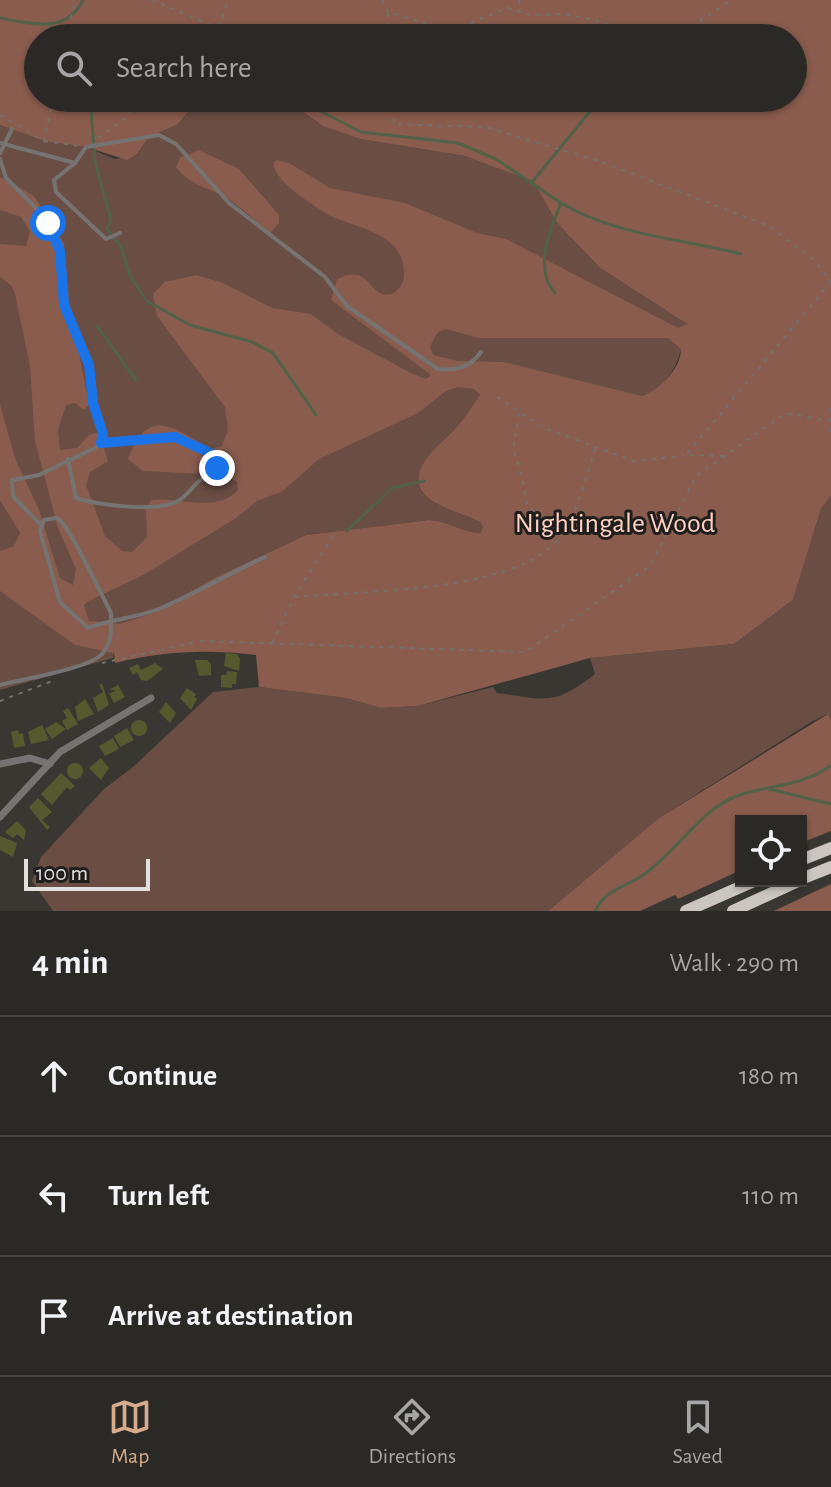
<!DOCTYPE html>
<meta charset="utf-8">
<style>
body{margin:0;font-family:"Alegreya Sans",sans-serif;background:#373532;color:#f1f3f6}
.controls{position:absolute;right:24px;bottom:24px;display:grid;overflow:hidden;border-radius:0px;box-shadow:0 2px 6px #0004}
.controls button{width:72px;height:72px;display:grid;place-items:center;padding:0;border:0;border-bottom:2px solid #474543;background:#2b2926;color:#f1f3f6;font:40px sans-serif}
.scale{position:absolute;left:24px;bottom:20px;width:126px;box-sizing:border-box;padding-left:8px;border:4px solid #e2e0dd;border-top:0;font-size:22px;line-height:28px;white-space:nowrap;color:#e2e0dd;-webkit-text-stroke:6px #1f1e1c;paint-order:stroke}
.stop{position:absolute;width:24px;height:24px;margin:-18px;border:6px solid #1a73e8;border-radius:50%;background:#fff}
.stop.end{background:#1a73e8;border-color:#fff;box-shadow:0 2px 8px #0008}
.list{margin:0;padding:0;list-style:none}
h2{display:flex;justify-content:space-between;align-items:center;height:104px;margin:0;padding:0 32px;font-size:34px}
h2 small{font-size:26px;font-weight:400;color:#a6a6a7}
.list li{display:grid;grid-template-columns:52px 1fr auto;gap:24px;align-items:center;box-sizing:border-box;height:120px;padding:0 32px;border-top:2px solid #474543}
.list b{display:block;font-size:30px;white-space:nowrap}
.list em{font-size:26px;font-style:normal;color:#a6a6a7}
.icon{flex:none;width:44px;height:44px;fill:none;stroke:currentColor;stroke-width:2;stroke-linecap:round;stroke-linejoin:round}
.map{position:relative;flex:none;width:831px;height:911px;overflow:hidden}
.search{position:absolute;background:#2b2926;box-shadow:0 2px 6px #0004;left:24px;right:24px;top:24px;height:88px;display:flex;align-items:center;gap:20px;box-sizing:border-box;padding:0 28px;border-radius:44px;color:#a6a6a7;font-size:30px}
.sheet{height:464px;background:#2b2926}
nav{display:flex;justify-content:space-around;align-items:center;box-sizing:border-box;height:112px;border-top:2px solid #474543;background:#2b2926;font-size:22px;color:#a6a6a7}
nav a{display:grid;justify-items:center;gap:4px}
nav .on{color:#d6ab8b}
.map>svg:first-child{display:block}
</style>
<div class="map">
<svg width="831" height="911" viewBox="0 0 831 911">
<rect width="100%" height="100%" fill="#393732"/>
<g fill="#6a4d43">
<path d="M200,98H283L323,126L360,139L465,156L517,172L533,181L557,223L600,268L687,324C682,353 674,385 642,396L480,395C471,407 463,420 453,431C440,446 400,473 428,498C442,509 464,514 480,522L483,527L480,533C462,532 448,521 429,520L306,535L214,578L153,613L119,624L113,658L0,690V125L44,141L86,147L115,159L136,155L150,136L177,125Z"/>
<path d="M831,496V720L827,714L811,722L659,818L548,911H53L32,881L41,857L104,789L133,767L213,692L259,687L346,698L381,708L418,706L493,687L497,693C546,699 553,707 595,674L590,658L734,644L793,600L821,509Z"/>
</g>
<g fill="#895c4d" fill-rule="evenodd">
<path d="M0,0H831V496L821,509L793,600L734,644L590,658L418,706L381,708L346,698L259,687L256,655C206,649 164,651 115,663L114,653L75,645L0,591V551L14,546L20,533L0,500V404L15,458L39,510L60,578L73,585L76,569L58,528L35,441L30,366L15,294L12,286L0,277V244L26,246L30,231L21,217L0,210V177L34,196L64,243L69,301L89,404L84,410L75,403L66,405L58,430L60,450L77,448L89,435L99,432L108,461L90,472L86,485L105,536L122,551L132,552L147,537L146,510L151,500C179,496 216,514 238,490L237,482L226,475L143,471L128,459C148,404 176,429 210,449L222,446L228,430L225,407L157,316L153,294L165,282L196,275L223,283L272,308L311,314L338,334L411,373L426,379L431,375L331,300L337,279C372,262 367,299 391,294C399,291 404,283 404,275C405,228 348,229 322,211C307,201 278,183 273,165L276,160L289,163L330,188L405,203L477,233L506,239L678,328L687,324L600,268L557,223L533,181L465,156L360,139L323,126L283,98H793V38H38V98H200L177,125L150,136L136,155L127,160L86,147L44,141L0,125ZM446,329L479,338H668L681,349C681,369 659,390 642,396L504,362L458,361L433,355L430,346L438,332ZM458,387L474,389L480,395C471,407 463,420 453,431C440,445 400,473 428,498C442,509 464,514 480,522L483,527L480,533C462,532 448,521 429,520L306,535L214,578L153,613L119,624L89,621L84,605L89,601L145,574L236,518L257,501L283,491L319,459L418,413L446,391Z"/>
<path d="M199,150L239,169L279,215V223L270,233C257,222 244,210 230,200C212,188 189,186 176,167L180,158Z"/>
<path d="M828,714L831,720V831L801,843V821H741V870L678,899L675,895L640,911H548L659,818Z"/>
<path d="M831,884V911H774Z"/>
</g>
<g fill="none" stroke-linecap="round" stroke-linejoin="round">
<g stroke="#516249" stroke-width="3">
<path d="M0,18C31,23 66,35 83,0"/>
<path d="M51,27L77,38"/>
<path d="M654,38L659,30"/>
<path d="M90,98L95,161L111,220L107,229L121,247L130,276L147,301L190,325L252,342L273,353L316,415"/>
<path d="M295,98L361,132L458,143L496,159L561,203"/>
<path d="M533,181L601,98"/>
<path d="M555,293C533,268 550,230 561,203C617,236 679,238 741,254"/>
<path d="M97,326L136,380"/>
<path d="M347,531L392,488L424,481"/>
<path d="M769,789L831,804"/>
<path d="M595,911C606,889 624,888 643,875C676,853 699,810 737,796C767,785 804,786 830,766"/>
</g>
</g>
<g fill="#555a2e">
<path d="M226,653L237,654L240,659L239,671L224,666Z"/>
<path d="M195,660H207L211,664V675L199,676Z"/>
<path d="M155,663L163,669L147,681L141,680L137,672L133,675L129,668L138,664L141,670Z"/>
<path d="M227,671L237,672L236,684H232V688L221,687V675H226Z"/>
<path d="M102,683L109,705L98,712L93,698L103,692L99,685Z"/>
<path d="M118,685L125,697L114,703L109,694L116,690H109Z"/>
<path d="M187,688L196,694L194,697L197,699L191,710L180,698Z"/>
<path d="M85,699L94,714L78,721L75,707Z"/>
<path d="M166,702L176,713L170,723L159,712Z"/>
<path d="M68,708L78,724L67,730L62,721L67,718L63,711Z"/>
<circle cx="139" cy="728" r="8"/>
<path d="M56,722L66,729L52,739L45,729Z"/>
<path d="M42,725L49,740L31,744L28,732Z"/>
<path d="M127,728L134,740L120,747L114,736Z"/>
<path d="M18,730L19,734L23,733L25,746L14,748L11,732Z"/>
<path d="M113,738L119,749L105,756L99,746Z"/>
<path d="M101,758L109,768L101,780L89,768Z"/>
<circle cx="75" cy="771" r="8"/>
<path d="M61,773L75,786L70,790L67,787L52,805L41,794Z"/>
<path d="M38,798L52,812L42,820L50,827L47,830L29,807Z"/>
<path d="M17,821L26,830L24,840L17,834L13,838L5,832Z"/>
<path d="M0,836L17,843L13,857L0,850Z"/>
</g>
<g fill="none" stroke-linecap="round" stroke-linejoin="round">
<g stroke="#73716c" stroke-width="2" stroke-dasharray="4 6" stroke-linecap="butt">
<path d="M152,0L213,26L220,24L228,0"/>
<path d="M382,0L388,12L451,31L508,8L531,15L565,14L595,20L652,38"/>
<path d="M519,0V11"/>
<path d="M388,13L389,38"/>
<path d="M66,38L75,0"/>
<path d="M675,38L731,0"/>
<path d="M392,98L394,124L485,127L602,162L769,226L814,260L831,282"/>
<path d="M0,115L12,122"/>
<path d="M18,125L44,141L53,98"/>
<path d="M98,138L128,116L134,98"/>
<path d="M44,141L79,146"/>
<path d="M497,397L544,428L634,461L684,456"/>
<path d="M831,408V435"/>
<path d="M519,413L513,449L522,476L526,502L559,539"/>
<path d="M724,456L686,455L830,283"/>
<path d="M294,597C359,591 517,593 559,538C578,514 586,475 596,447"/>
<path d="M272,643L294,597L337,530"/>
<path d="M102,663L201,641L525,652L650,566L696,476L786,413L831,421"/>
<path d="M0,701L55,680"/>
</g>
<g stroke="#767472" stroke-width="4">
<path d="M0,143L75,163L86,147L159,135L176,144L229,203L325,277L347,306L438,369C457,371 470,367 481,352"/>
<path d="M0,153L12,129"/>
<path d="M0,159L6,178L38,210L54,233L60,251L64,305L89,365L93,403L103,434L101,443L95,448L39,475L12,480L13,496L40,524"/>
<path d="M75,163L54,180L56,192L106,239L120,233"/>
<path d="M68,459L76,498C98,505 158,513 178,501C193,492 194,479 212,475L219,457L175,437L101,443"/>
<path d="M0,685C22,679 88,669 102,654C113,642 111,628 111,613C102,596 68,522 57,518L44,520L40,531L60,602L88,628C111,619 138,618 161,608C197,593 230,573 265,557"/>
</g>
<g stroke="#767472" stroke-width="7">
<path d="M0,764L30,758L50,764"/>
<path d="M0,817L60,752L151,698"/>
</g>
<g stroke="#ccc6c2" stroke-width="12">
<path d="M801,860L831,848"/>
<path d="M801,879L831,867"/>
<path d="M686,911L754,881"/>
<path d="M733,911L798,881"/>
</g>
</g>
<g fill="none" stroke-linecap="round" stroke-linejoin="round">
<path stroke="#1a73e8" stroke-width="10" d="M48,223L60,251L64,305L89,365L93,403L103,434L101,443L175,437L219,457L217,468"/>
</g>
<g text-anchor="middle" dominant-baseline="central" stroke-width="6" stroke-linejoin="round" paint-order="stroke">
<g font-size="28" fill="#fed0c1" stroke="#1f1e1c">
<text x="615" y="524">Nightingale Wood</text>
</g>
</g>
</svg>
<div class="controls">
<button><svg class="icon" aria-label="locate" viewBox="0 0 24 24"><circle cx="12" cy="12" r="6"/><path d="M12 2v4M12 18v4M2 12h4M18 12h4"/></svg></button>
</div>
<div class="scale">100 m</div>
<div class="stop" style="left:48px;top:223px"></div>
<div class="stop end" style="left:217px;top:468px"></div>
<div class="search"><svg class="icon" aria-label="search" viewBox="0 0 24 24"><circle cx="10" cy="10" r="6"/><path d="M15 15l6 6"/></svg>Search here</div>
</div>
<section class="sheet">
<h2>4 min<small>Walk · 290 m</small></h2>
<ul class="list">
<li><svg class="icon" aria-label="ahead" viewBox="0 0 24 24"><path d="M12 20V5M6 11l6-6 6 6"/></svg><div><b>Continue</b></div><em>180 m</em></li>
<li><svg class="icon" aria-label="left" viewBox="0 0 24 24"><path d="M17 20v-9H6M10 6l-5 5 5 5"/></svg><div><b>Turn left</b></div><em>110 m</em></li>
<li><svg class="icon" aria-label="arrive" viewBox="0 0 24 24"><path d="M6 21V4h12l-3 4 3 4H6"/></svg><div><b>Arrive at destination</b></div></li>
</ul>
</section>
<nav>
<a class="on"><svg class="icon" aria-label="map" viewBox="0 0 24 24"><path d="M3 6l6-2 6 2 6-2v14l-6 2-6-2-6 2zM9 4v14M15 6v14"/></svg>Map</a>
<a><svg class="icon" aria-label="directions" viewBox="0 0 24 24"><path d="M12 3l9 9-9 9-9-9zM9 14v-3h6M13 9l2 2-2 2"/></svg>Directions</a>
<a><svg class="icon" aria-label="saved" viewBox="0 0 24 24"><path d="M7 4h10v16l-5-4-5 4z"/></svg>Saved</a>
</nav>
